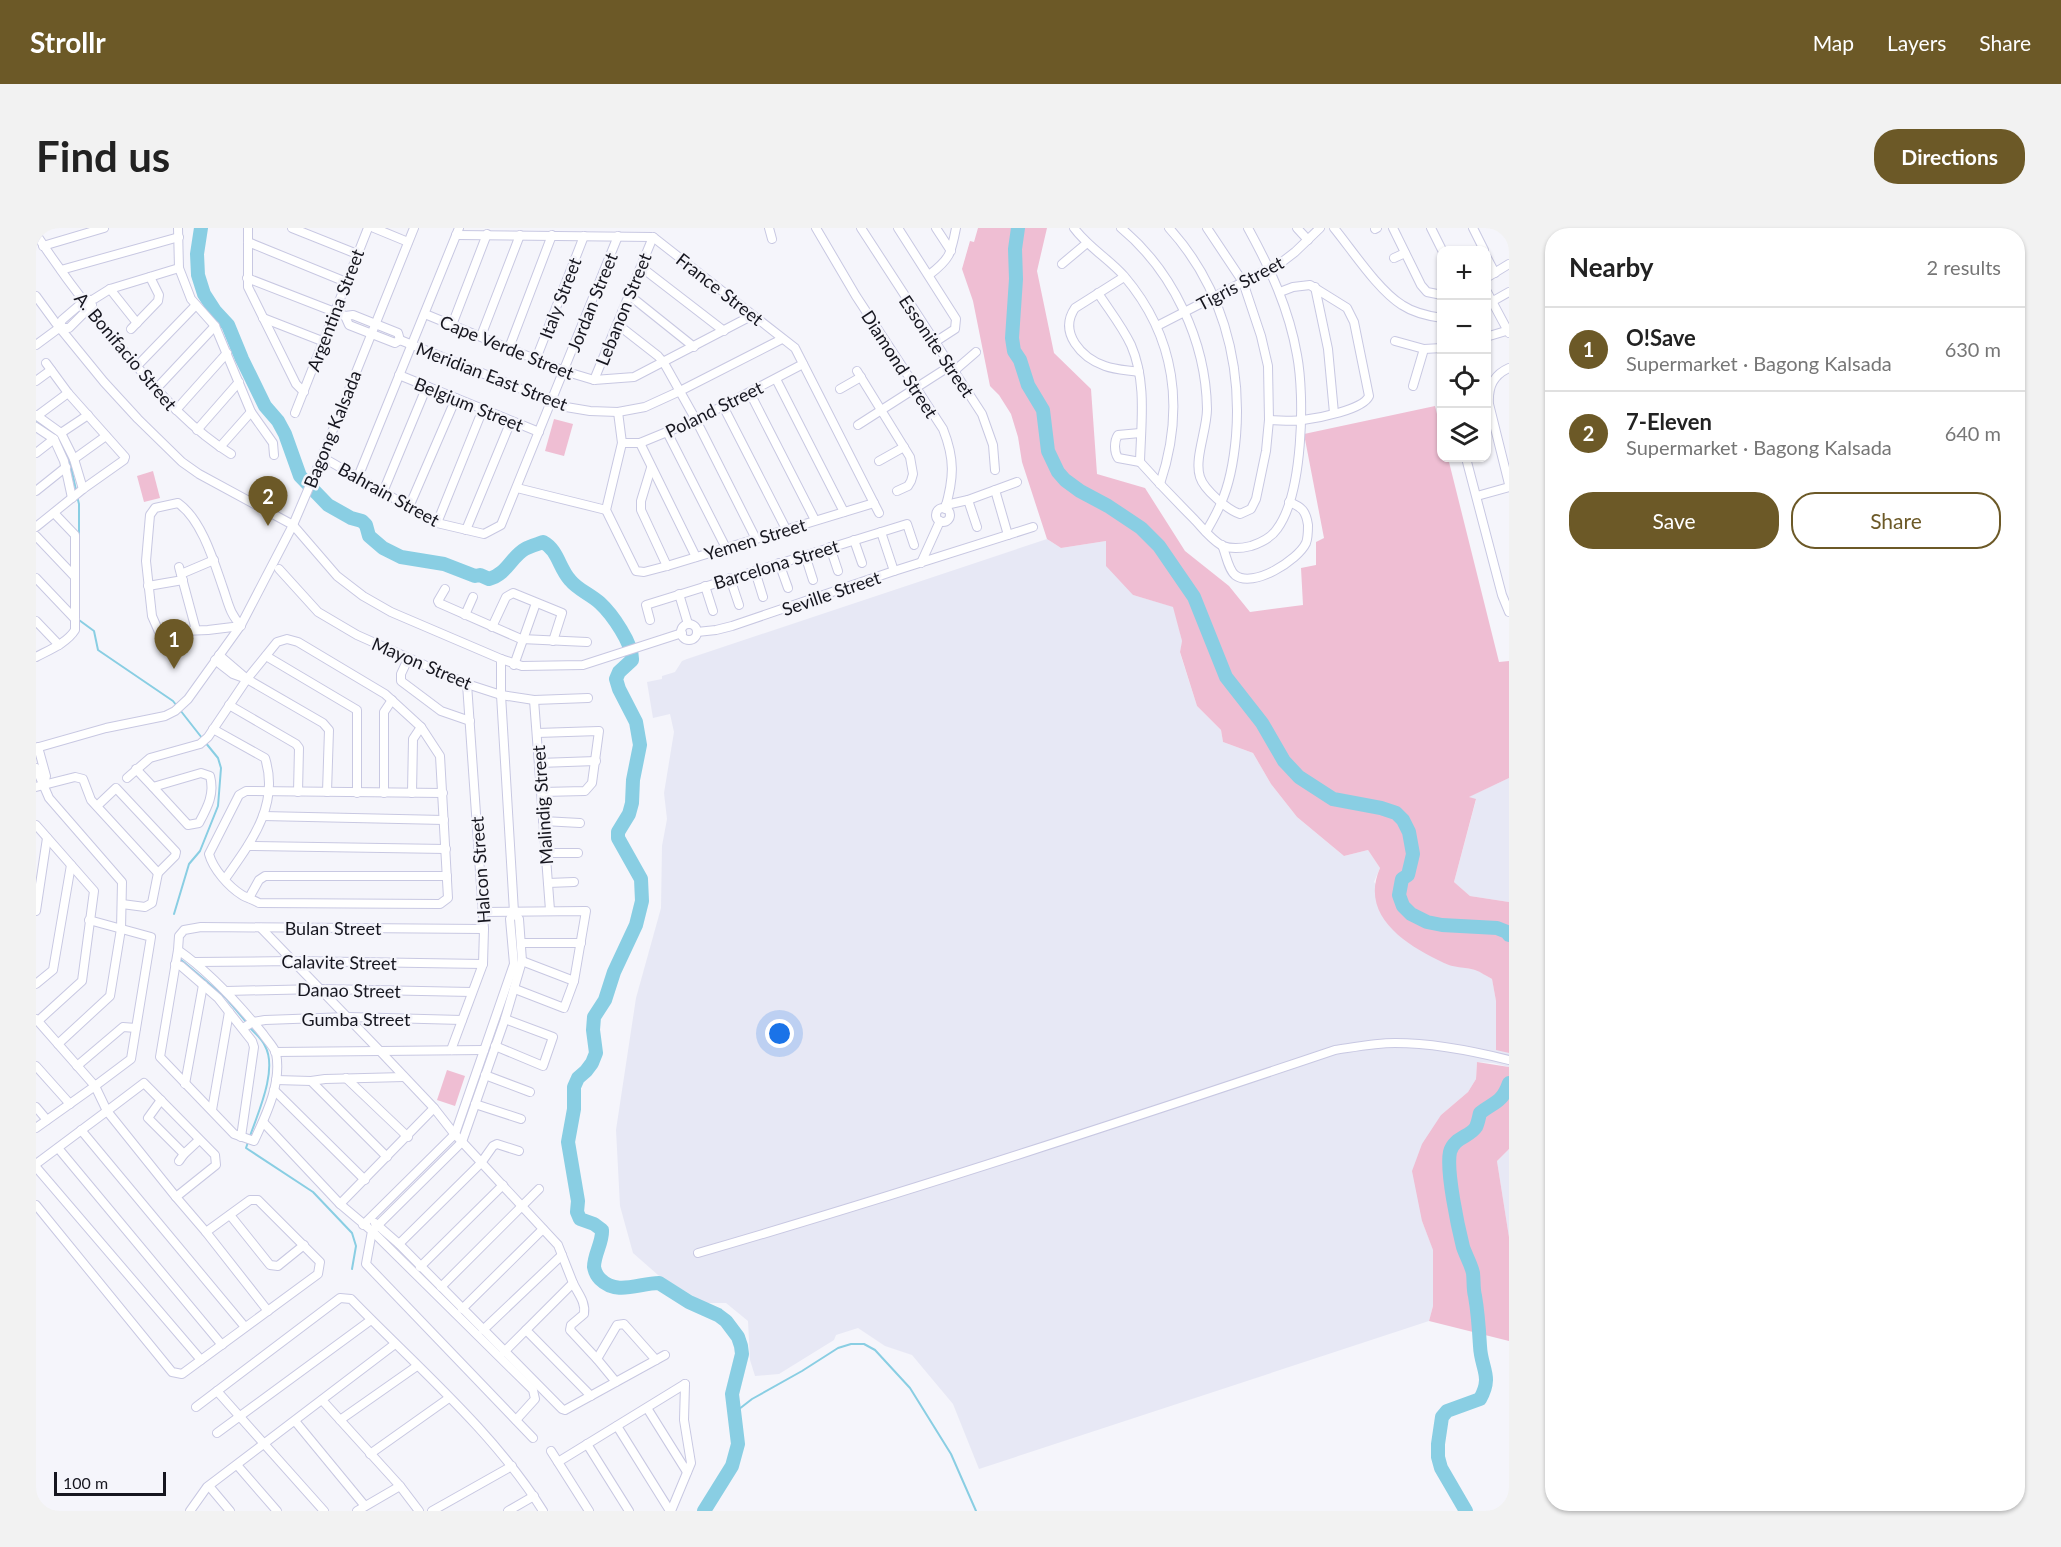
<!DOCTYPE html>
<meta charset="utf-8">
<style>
body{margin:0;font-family:Lato,sans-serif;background:#f2f2f2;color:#222}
.controls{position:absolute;right:18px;top:18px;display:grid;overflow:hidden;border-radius:12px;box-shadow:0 2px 4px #0004}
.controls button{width:54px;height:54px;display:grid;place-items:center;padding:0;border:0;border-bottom:2px solid #e0e0e0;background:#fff;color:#222;font:30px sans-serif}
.scale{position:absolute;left:18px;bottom:15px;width:112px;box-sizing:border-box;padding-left:6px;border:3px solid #16161f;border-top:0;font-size:16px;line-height:21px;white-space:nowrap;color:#16161f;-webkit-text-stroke:4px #f5f5fb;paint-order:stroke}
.you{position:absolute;left:744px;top:806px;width:21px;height:21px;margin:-15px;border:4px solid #fff;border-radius:50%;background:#1a73e8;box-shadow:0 0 0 9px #1a73e833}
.badge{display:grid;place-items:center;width:39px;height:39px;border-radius:50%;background:#6c5927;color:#fff;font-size:20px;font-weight:700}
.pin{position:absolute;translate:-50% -50px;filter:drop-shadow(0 2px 3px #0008)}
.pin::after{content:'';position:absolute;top:32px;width:21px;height:18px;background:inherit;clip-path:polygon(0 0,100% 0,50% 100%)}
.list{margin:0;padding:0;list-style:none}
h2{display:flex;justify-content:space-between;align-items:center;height:78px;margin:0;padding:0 24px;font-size:26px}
h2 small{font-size:20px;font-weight:400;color:#767676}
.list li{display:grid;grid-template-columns:39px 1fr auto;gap:18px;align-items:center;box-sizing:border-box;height:84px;padding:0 24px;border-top:2px solid #e0e0e0}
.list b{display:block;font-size:22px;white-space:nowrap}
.list p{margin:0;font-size:20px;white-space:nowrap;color:#767676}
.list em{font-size:20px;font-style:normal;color:#767676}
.actions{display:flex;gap:12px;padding:18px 24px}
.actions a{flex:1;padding:14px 0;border:2px solid #6c5927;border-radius:24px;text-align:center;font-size:21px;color:#6c5927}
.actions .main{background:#6c5927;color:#fff}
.icon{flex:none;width:33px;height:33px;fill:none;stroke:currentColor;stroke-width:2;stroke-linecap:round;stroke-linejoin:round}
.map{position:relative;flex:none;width:1473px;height:1283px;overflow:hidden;border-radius:24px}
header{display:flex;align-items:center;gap:36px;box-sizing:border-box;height:84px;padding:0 30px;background:#6c5927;color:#fff}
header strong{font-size:28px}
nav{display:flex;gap:33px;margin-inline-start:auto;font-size:21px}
.intro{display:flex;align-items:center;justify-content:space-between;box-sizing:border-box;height:144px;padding:0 36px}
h1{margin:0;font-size:42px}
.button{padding:15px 27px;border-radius:24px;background:#6c5927;color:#fff;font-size:21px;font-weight:700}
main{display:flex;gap:36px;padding:0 36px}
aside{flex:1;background:#fff;border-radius:24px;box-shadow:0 2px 4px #0004}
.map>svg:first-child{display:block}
</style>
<header>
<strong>Strollr</strong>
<nav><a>Map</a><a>Layers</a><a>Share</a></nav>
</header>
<div class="intro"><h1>Find us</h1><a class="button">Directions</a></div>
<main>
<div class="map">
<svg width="1473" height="1283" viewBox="0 0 1473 1283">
<rect width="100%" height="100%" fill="#f5f5fb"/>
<g fill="#e7e8f5">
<path d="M1011,311L1025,320L1070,313L1097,367L1138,379L1146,413L1144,425L1161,478L1185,502L1187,514L1217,525L1235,556L1261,589L1308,628L1332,622L1344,640L1338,654L1410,736L1441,742L1456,751L1460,773V821L1473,825V839L1457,835L1441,834L1440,851L1432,864L1405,887L1386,993L1397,1021V1078L1393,1093L943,1241L917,1176L876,1127L849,1118L822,1100L800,1107L798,1112L743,1146L719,1148L714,1132L712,1093L690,1075H669L622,1047L597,1025L584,978L580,902L600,770L625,680L626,618L631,591L628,565L638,504L634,486L617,490L611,454L626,451V448L639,444L646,433L651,431Z"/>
<path d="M1473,550V674L1434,668L1418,654L1440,572L1432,569Z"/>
<path d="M1473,921V1009L1461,933Z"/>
</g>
<g fill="#efbed3">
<path d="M942,0H1011L1001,43L1018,125L1055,161L1061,246L1109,260L1149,323L1193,358L1214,384L1267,377L1265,340L1280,337V314L1288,310L1268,206L1399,178L1405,202L1406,230H1412L1463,434L1473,433V550L1433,569L1440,571L1418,654L1434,668L1473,674V825L1460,822V773L1456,751C1450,748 1445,744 1439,742C1429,739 1417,740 1408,735C1370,717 1323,688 1344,640L1332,622L1308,628L1261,589L1235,556L1217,525L1187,514L1185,502L1161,478L1144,424L1146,413L1137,379L1097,367L1070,338V313L1025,320L1011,311L986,234L982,209L975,186L963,167L954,158L937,73L926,41L934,13L938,14Z"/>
<path d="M518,191L537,196L528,228L509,223Z"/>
<path d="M117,243L124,270L108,274L101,248Z"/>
<path d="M1441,834L1473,839V921L1461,933L1473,1009V1113L1393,1093L1397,1078V1022L1386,993L1376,943L1386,916L1405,887L1432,864L1440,851Z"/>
<path d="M411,842L429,848L419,878L401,872Z"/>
</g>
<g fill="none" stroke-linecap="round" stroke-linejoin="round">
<g stroke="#89cee3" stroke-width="2">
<path d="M0,192L8,198"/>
<path d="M20,206L33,230L40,262"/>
<path d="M41,268L43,276V322"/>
<path d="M43,390V392L58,403L62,422L137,473L166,510"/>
<path d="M138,686L153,636L164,623L182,578L185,540L182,530L169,514"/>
<path d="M144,731L190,770L211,795"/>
<path d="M214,908C222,885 242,841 229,818C226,811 219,805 214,800"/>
<path d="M212,914L210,920L277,964L316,1005L320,1018L316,1041"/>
<path d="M698,1185L716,1171L766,1143L802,1120L815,1116H828L839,1122L874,1160L915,1226L940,1283"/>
</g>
<g stroke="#89cee3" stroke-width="14">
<path d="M165,0L161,26L162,47L168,66L179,83L192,97L206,131L229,178L242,193L249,206L264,248L292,277L315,290L326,293L330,297L333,308L347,320L365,329L408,336L439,348L444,347L453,351C471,346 475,329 489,321C494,318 502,316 507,314C522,322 523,340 534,352C542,362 554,366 564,375C576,386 597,416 596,432L583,444L580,451L583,461L600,494L604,517L597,552L596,575L593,586L582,604V610L605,651L606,673L600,697L578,744L569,772L558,789L557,802L560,825L556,835L550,843L542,850L538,859V881L532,914L542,973L541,984L544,991L558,996L566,1002C567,1014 558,1026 558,1039C559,1044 561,1048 564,1051C581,1068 603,1055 623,1055L653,1074L682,1087L690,1093L702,1109L705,1118L706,1126L696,1166L702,1216L696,1238L668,1283"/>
<path d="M982,0L979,21L980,51L976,110L978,123L984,132L992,157L1007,182L1012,223L1022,244L1029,252L1044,263L1072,278L1105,300L1123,318L1158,369L1190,449L1226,495L1248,533L1263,549L1297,571L1345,580L1360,585L1367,592L1373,604L1377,626L1372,647L1366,651L1363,667L1367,678L1375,686L1391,694L1406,697L1461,700L1471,704L1473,707"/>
<path d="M1430,1283L1405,1240L1402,1229V1216L1406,1189L1411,1183L1444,1171C1457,1148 1445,1141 1444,1118C1443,1101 1442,1085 1439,1068C1437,1061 1438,1053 1437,1045C1435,1036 1430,1028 1427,1019C1422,999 1410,943 1414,924C1418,909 1434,909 1440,899C1442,895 1443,889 1444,885C1458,874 1466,875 1473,855"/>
</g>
<g stroke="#c8c8e2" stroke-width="10">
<g id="minor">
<path d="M142,0L143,40L155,71L179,98L215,184L237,215L238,227"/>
<path d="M212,0V59L260,156L268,164"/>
<path d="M256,0L321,26"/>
<path d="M338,0L372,14"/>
<path d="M733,0L736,11"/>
<path d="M780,0L820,68L907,201C919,231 918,250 909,281"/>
<path d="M825,0L946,186L957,217L959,242"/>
<path d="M862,0L920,91L919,101L899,114"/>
<path d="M900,0L915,23"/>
<path d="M1038,0C1052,19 1073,31 1088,48C1140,109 1149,181 1124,256"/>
<path d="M1085,0C1137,43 1170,113 1171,181C1171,202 1158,231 1164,249C1168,262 1192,282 1204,286L1215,281L1220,271L1230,223L1233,192L1232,138L1225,108L1207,54L1171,0"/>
<path d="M1133,0C1185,57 1206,133 1200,208C1198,231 1194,255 1185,275C1181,285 1175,295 1170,304"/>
<path d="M1261,0L1272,12"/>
<path d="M1298,0C1316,22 1342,62 1366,77C1378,85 1392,88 1406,90"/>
<path d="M1357,0L1385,57L1391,64L1406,67"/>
<path d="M1395,0L1406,22"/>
<path d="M1437,0L1448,22"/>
<path d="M1339,1L1341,0"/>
<path d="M0,6C30,52 62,93 98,135C127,169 156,202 195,226"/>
<path d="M420,7L617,9L759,120L843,285"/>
<path d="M212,14L310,54"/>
<path d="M7,18L68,0"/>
<path d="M1450,28L1459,45"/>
<path d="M1358,30L1369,25"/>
<path d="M1026,36L1051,15"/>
<path d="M605,39L688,103"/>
<path d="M25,42L143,9"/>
<path d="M893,47C914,31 915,26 920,0"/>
<path d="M1088,49L1039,80C1022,105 1046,130 1069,138C1080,142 1091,142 1103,144"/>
<path d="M211,50L309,88L317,87L362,105L364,112"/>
<path d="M1450,50L1473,36"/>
<path d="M1279,59L1292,121L1298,185"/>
<path d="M74,61L101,95"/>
<path d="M1450,62L1473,105"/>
<path d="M1062,65C1073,82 1086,98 1095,117C1111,154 1105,195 1104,234C1121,253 1139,272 1157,290C1166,299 1176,313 1187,318C1195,321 1207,320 1215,318C1224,315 1235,310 1241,301C1267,266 1269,169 1261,127C1253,81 1234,40 1212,0"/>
<path d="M593,67L658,119"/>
<path d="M0,68L19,94L68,154L102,191L146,234L163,246L257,297L301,348L327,368L355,384L465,431L486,438L547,437L646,405"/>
<path d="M1450,77L1473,64"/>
<path d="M389,86L528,143L558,152L598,149L717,87"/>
<path d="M309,88L313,97L359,115L364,112L530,179L554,183L582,184L609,179L644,163L746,111"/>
<path d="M227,90L286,113"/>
<path d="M581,96L622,128L628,135L660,192L720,311"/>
<path d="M416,97L451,6"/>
<path d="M1121,98L1246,34L1259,24L1284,0"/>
<path d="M23,100L26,92L47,74L58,71L74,61L143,40"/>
<path d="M95,101L122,73L123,67L114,49"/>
<path d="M445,108L484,7"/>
<path d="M1450,109L1473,102"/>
<path d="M1359,113L1388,121L1406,120"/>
<path d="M0,117L23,100H33L56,77"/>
<path d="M473,120L516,7"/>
<path d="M500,131L548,8"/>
<path d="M101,138L160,77"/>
<path d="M1473,140C1457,147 1452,159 1453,176L1473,256"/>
<path d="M821,143L874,229L877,246L875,253L872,258L861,263"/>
<path d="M918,143L940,124"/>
<path d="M363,147L503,204"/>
<path d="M740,151L808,284"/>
<path d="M558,152L617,9"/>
<path d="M0,153L15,142"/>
<path d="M1377,158L1388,121"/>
<path d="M120,161L179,98"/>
<path d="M804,161L825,149"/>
<path d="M714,165L779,292"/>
<path d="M687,178L750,301"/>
<path d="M140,182L191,125"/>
<path d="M582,184L586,215L570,282L600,343L608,344L631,338L838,275"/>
<path d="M259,185L332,0"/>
<path d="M0,187L25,205L38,231L47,261"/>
<path d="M1,188L32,165"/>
<path d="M1233,192C1244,192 1256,194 1267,192C1282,190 1327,182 1333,168L1318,94L1311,80L1274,57L1257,59L1244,64"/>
<path d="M822,197L914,138"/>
<path d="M0,199L18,211L28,233L36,270"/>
<path d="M161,202L203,154"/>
<path d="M631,204L690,320"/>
<path d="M25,205L52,187"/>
<path d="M586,215H604L660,192L767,136"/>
<path d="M604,215L660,329"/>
<path d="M184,219L215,184"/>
<path d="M0,225L18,211"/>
<path d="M286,229L401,295L448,306L465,297L582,8"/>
<path d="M1430,230L1466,367L1473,384"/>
<path d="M38,231L70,208"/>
<path d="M843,233L868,219"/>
<path d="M1104,234L1082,230C1078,224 1078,213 1082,207L1104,205"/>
<path d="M615,240L605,273V282L631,338"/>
<path d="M322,249L423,0"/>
<path d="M481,260L570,282"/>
<path d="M959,262L972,307"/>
<path d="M0,263L30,239"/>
<path d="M347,264L391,158"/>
<path d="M1441,268L1473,259"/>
<path d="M932,272L941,299"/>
<path d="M910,277L932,272L981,254"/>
<path d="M373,279L420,170"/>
<circle cx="907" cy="287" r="7"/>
<path d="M401,295L447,181"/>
<path d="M0,299L47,261L88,232L89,229L32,165L10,135"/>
<path d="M430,302L475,193"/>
<path d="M845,304L858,343"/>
<path d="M0,308L38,348"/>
<path d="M818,312L826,335"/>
<path d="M1186,317C1190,326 1192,341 1199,347C1217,361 1262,332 1270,315C1272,310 1272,303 1272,297C1270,283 1266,279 1253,274"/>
<path d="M794,319L802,343"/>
<path d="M769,327L777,352"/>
<path d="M743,335L752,360"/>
<path d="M885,335L904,293"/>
<path d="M143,339L160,402"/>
<path d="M243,341L282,384L321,407L431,456L465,467L498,472L552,470"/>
<path d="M719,343L727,369"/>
<path d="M145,346L178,332"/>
<path d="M0,350L39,391"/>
<path d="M694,350L703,377"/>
<path d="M112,358L147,352"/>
<path d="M669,358L677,383"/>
<path d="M409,361L402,373L403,375L485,411L551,414"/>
<path d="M643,366L652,396"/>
<path d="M429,387L437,369"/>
<path d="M614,392L610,377L871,296L878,317"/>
<path d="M0,393L23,417"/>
<circle cx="653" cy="404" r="8"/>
<path d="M205,398L172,402L123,404L116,388L110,333L114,287L119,280L142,275C166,292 178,334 187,360C192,374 194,387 205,397"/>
<path d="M456,399L470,369L477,365L526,385L517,413"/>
<path d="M661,404L680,402L696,398L858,343L997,299"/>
<path d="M183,427L211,451L287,495L293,502L291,564"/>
<path d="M230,428L321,482V565"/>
<path d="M0,429C13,422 31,415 39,402V307L18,285"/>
<path d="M372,431L365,446V453L405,483L434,493"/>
<path d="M179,432L197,446L208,450"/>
<path d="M478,437L500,375"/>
<path d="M498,472L514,682"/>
<path d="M193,477L260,516L263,520L262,564"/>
<path d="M177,501L229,530C244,577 215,614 189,651"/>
<path d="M501,505L563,503L556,555L549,563L506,564"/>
<path d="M2,519L10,548L8,557"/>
<path d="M0,520L70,500L129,488L139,483L152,471L205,397L257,297L286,229L378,0"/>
<path d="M503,535L560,533"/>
<path d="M0,540L13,570L86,654L85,701L74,768L22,816"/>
<path d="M100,541L117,559"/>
<path d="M165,545L174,548C179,566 171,580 163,595L152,597L117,559Z"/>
<path d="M91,550L114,530L164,516L172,509L211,451L241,414L251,411L262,414L349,466L385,499L404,528L412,670L404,676L223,675C218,672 211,670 206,667C193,659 177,641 173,626L203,567L210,563L407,565"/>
<path d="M0,559L39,549L47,551L55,572L122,645"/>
<path d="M348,565V484L356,472"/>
<path d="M376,565L377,511L385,499"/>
<path d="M61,578L80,560L140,624L139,628L122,645L116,675L109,679L86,676"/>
<path d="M227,588L408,592"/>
<path d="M507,593L544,595"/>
<path d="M0,597L58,663L46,753L2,793"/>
<path d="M212,618L410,621"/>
<path d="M510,625H542"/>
<path d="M512,655L538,654"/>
<path d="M213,670L223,652L229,648H411"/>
<path d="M0,683L11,610"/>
<path d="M447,684L550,683L538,753L528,780L479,761"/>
<path d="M478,684L483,691L486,733L469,791L426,914L336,1003L497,1162L499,1171L480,1192"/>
<path d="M225,700L344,823L398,880L416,903L522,1017L537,1055"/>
<path d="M485,715H545"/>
<path d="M142,722C175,745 202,775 227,806C231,812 238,819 240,825C246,855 230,887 218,913L198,906L124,829L142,722L143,708L148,702L165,699L448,701"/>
<path d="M486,733L538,753"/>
<path d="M159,734L257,733L447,736"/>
<path d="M139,736L145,738L182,770L216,813L218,819L205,909"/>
<path d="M0,756L17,742L35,637"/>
<path d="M190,763L285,761L436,764"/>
<path d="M0,791L59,858L95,831L115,709L53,692"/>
<path d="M207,800L217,794L229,792L312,789L426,792"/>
<path d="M459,818L507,838L517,809L469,791"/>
<path d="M415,822L447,736L448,701L431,456"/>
<path d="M239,824L448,822"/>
<path d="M0,838L34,876"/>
<path d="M41,838L87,799L100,800"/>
<path d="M449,847L494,864"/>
<path d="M310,850L372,909"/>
<path d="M240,852L275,853"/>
<path d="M149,856L167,757"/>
<path d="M238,862L329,952"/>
<path d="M125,872L112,890L148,926L143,933"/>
<path d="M439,876L485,891"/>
<path d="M0,879L11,892"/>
<path d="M176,882L193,784"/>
<path d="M227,894L304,976L398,880"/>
<path d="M0,900L59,858L71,883L108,855L179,927L180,937L140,969L71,883L0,936"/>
<path d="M45,902L209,1099"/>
<path d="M22,920L186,1117"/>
<path d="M148,926L163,912"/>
<path d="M351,929L275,853L289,851L368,849"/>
<path d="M0,939L165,1132"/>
<path d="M304,976L336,1003L330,1036L497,1210"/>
<path d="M0,977L136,1144L146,1146L282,1046L284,1034L222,972H214L170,1004L140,969"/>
<path d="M194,987L234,1037L242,1038L268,1017"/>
<path d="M339,995L363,1016L526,1181L529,1182L629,1127"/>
<path d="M327,997L419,906L478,736L474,691L478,684L465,467V431"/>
<path d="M170,1004L232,1083"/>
<path d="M363,1016L445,935L457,918L461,916L483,923"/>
<path d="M662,1025C876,963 1088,893 1299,822C1319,819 1339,815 1359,815C1396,815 1437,823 1473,832"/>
<path d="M384,1039L467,957"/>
<path d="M405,1059L503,961"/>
<path d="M426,1081L507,1001"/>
<path d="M447,1102L526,1027"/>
<path d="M468,1124L490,1102"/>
<path d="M580,1154L561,1131L581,1097L588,1096L620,1132"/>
<path d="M181,1163L288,1283"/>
<path d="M555,1168L490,1102L537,1055C542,1066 550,1074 548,1086L535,1097L534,1102L561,1131"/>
<path d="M286,1172L364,1258L383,1283"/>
<path d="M160,1179L304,1070L315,1071C379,1137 458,1204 507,1283"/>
<path d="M611,1180L651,1244"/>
<path d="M304,1192L381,1138"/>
<path d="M259,1193L329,1278"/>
<path d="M581,1198L634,1283"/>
<path d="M181,1205L335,1092"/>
<path d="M551,1216L593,1283"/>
<path d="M515,1223L553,1283"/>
<path d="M334,1226L413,1170"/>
<path d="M522,1234L649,1156"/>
<path d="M201,1237L241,1283"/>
<path d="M173,1258L194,1283"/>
<path d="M154,1283L171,1259L359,1116"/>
<path d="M321,1283L364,1258"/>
<path d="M396,1283L476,1238"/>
<path d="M472,1283L498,1268"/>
<path d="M635,1283L655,1235L648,1192L649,1156"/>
</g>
</g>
<use href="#minor" stroke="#fff" stroke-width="8"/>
</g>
<g text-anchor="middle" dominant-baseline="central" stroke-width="5" stroke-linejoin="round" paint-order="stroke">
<g font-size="18" fill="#16161f" stroke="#f5f5fb">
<text transform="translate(1204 55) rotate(-28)">Tigris Street</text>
<text transform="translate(684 61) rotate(38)">France Street</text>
<text transform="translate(524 70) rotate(-69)">Italy Street</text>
<text transform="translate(556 74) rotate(-68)">Jordan Street</text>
<text transform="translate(587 81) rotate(-68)">Lebanon Street</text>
<text transform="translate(299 82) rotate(-69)">Argentina Street</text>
<text transform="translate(901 118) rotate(56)">Essonite Street</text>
<text transform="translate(471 119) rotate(22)">Cape Verde Street</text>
<text transform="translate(90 123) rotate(50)">A. Bonifacio Street</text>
<text transform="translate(864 136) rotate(57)">Diamond Street</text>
<text transform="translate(456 148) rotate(21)">Meridian East Street</text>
<text transform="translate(433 176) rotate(22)">Belgium Street</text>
<text transform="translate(678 181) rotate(-26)">Poland Street</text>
<text transform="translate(296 201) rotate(-68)">Bagong Kalsada</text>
<text transform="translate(353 266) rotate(29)">Bahrain Street</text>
<text transform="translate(719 311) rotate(-17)">Yemen Street</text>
<text transform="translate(740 336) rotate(-17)">Barcelona Street</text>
<text transform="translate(795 365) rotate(-19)">Seville Street</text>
<text transform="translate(386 435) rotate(23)">Mayon Street</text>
<text transform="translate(506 577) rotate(-94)">Malindig Street</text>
<text transform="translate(444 642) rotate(-94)">Halcon Street</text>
<text x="297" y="700">Bulan Street</text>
<text transform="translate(303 734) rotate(1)">Calavite Street</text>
<text transform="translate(313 762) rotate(1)">Danao Street</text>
<text x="320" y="791">Gumba Street</text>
</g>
</g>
</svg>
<div class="controls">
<button>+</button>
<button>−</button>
<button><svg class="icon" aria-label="locate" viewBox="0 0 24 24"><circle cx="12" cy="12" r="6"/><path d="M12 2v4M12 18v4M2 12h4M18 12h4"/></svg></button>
<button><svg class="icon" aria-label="layers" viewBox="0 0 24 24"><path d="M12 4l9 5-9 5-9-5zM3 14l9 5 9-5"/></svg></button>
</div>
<div class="scale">100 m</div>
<div class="you"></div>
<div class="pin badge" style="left:138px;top:441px">1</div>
<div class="pin badge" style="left:232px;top:298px">2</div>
</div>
<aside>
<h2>Nearby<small>2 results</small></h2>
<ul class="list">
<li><span class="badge">1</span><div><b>O!Save</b><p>Supermarket · Bagong Kalsada</p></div><em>630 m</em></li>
<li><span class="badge">2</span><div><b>7-Eleven</b><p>Supermarket · Bagong Kalsada</p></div><em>640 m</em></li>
</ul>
<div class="actions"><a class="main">Save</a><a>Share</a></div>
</aside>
</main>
